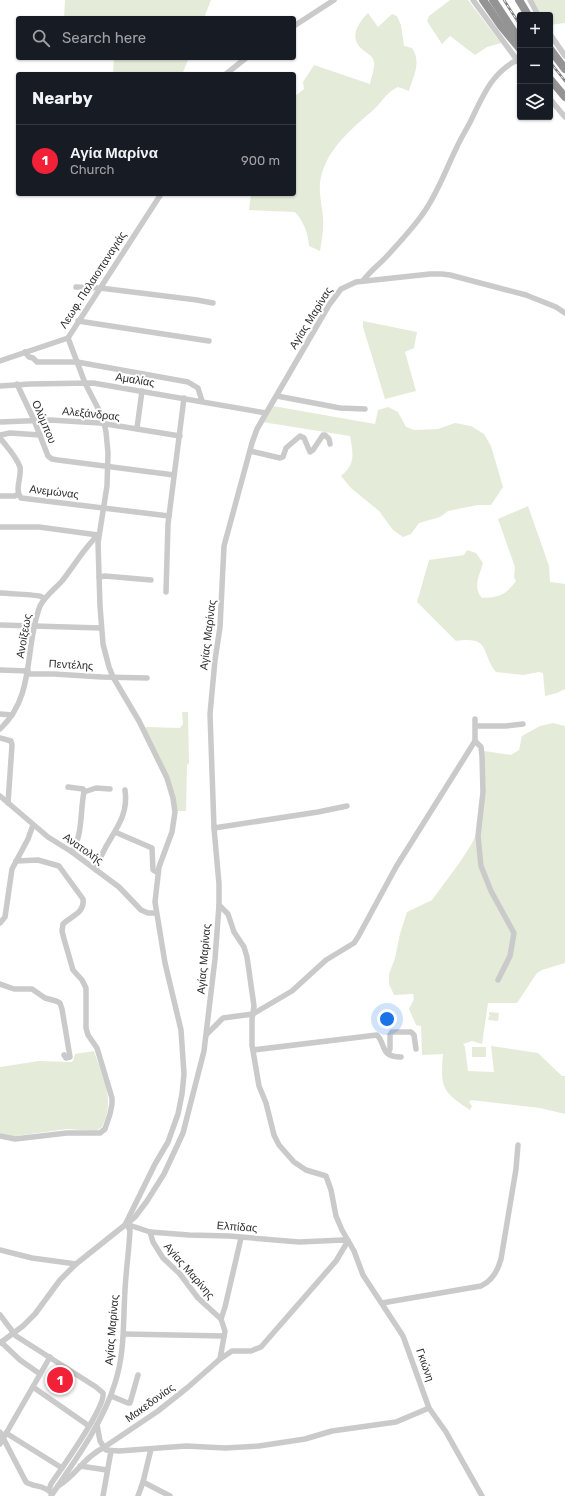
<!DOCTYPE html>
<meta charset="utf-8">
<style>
body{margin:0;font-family:Rubik,sans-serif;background:#242831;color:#f1f3f6}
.controls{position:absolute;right:12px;top:12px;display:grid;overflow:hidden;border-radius:4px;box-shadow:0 1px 3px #0004}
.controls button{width:36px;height:36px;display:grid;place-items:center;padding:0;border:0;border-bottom:1px solid #363941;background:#171b24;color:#f1f3f6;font:20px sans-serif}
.you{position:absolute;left:387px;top:1019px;width:14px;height:14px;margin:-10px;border:3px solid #fff;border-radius:50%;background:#1a73e8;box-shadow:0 0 0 6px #1a73e833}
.badge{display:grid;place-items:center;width:26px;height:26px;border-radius:50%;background:#f32138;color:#fff;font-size:13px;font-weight:700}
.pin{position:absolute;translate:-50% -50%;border:2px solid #fff;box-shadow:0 1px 4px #0006}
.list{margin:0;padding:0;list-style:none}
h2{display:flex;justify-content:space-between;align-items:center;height:52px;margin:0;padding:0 16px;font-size:17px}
h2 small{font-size:13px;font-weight:400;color:#9ea1a6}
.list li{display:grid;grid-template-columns:26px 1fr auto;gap:12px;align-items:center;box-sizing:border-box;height:72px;padding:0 16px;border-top:1px solid #363941}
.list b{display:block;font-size:15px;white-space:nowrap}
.list p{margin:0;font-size:13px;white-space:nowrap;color:#9ea1a6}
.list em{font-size:13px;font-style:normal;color:#9ea1a6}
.icon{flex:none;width:22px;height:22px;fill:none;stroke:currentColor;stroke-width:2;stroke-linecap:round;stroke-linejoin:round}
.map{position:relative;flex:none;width:565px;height:1496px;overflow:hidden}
.search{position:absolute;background:#171b24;box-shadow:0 1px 3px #0004;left:16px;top:16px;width:280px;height:44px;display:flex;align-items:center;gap:10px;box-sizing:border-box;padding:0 14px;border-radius:4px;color:#9ea1a6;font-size:15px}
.panel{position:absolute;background:#171b24;box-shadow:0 1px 3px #0004;left:16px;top:72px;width:280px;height:124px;border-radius:4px}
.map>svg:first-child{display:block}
</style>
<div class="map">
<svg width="565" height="1496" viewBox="0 0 565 1496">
<rect width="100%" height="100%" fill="#fff"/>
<g fill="#e4ecd9">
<path d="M65,0H211L204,18H64Z"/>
<path d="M450,0H468L501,43L487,47L475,55L450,36L442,44L427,21L429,16Z"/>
<path d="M531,0H565V23L550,25V15H539Z"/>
<path d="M368,13L378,27L392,14L397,16L401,25L404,46L412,48C422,63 413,76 409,91L398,87C386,92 381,104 371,112C349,131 324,152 320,183C319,194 322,206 323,217C324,228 322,239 320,251L309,246C308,233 304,222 295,212L249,210L251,194H294V97L304,89L303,82L314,65L370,84C371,78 375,69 374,62C372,54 367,54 362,49C348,37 359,22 368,13Z"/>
<path d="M114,58H189L183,72L184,74H113Z"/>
<path d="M363,321L417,332L414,348L405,352L416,391L385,399L363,327Z"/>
<path d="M273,406L375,424L378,410L388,407L398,412L406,427L414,430L438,429L455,423L471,426L484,434L491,446L503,487L491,505H478L448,511L440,517L419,523L411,534L403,537L393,530L379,511L351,488L341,476C356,464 353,453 350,436L262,422Z"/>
<path d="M528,506L549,566L550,582L565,584V689L557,693L545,696L543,673L539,672L523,675L496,672C480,653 492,636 456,641L417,602L429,560L464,555L467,550L476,553L483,563C480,575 472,587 482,598C501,597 504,596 516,581L514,577L515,567L498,519Z"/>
<path d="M182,712H188L189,763L187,765L186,811H177L176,805L144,728L147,727L180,728L183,724Z"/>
<path d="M553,723L565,726V963L542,970L537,973L517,1003H488L482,1044L472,1041L463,1044L465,1047L468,1071L494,1072L491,1046L538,1053L562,1076H565V1114L540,1108L471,1100L469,1102L472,1106L470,1110C442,1092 440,1087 443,1054L422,1055L421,1026L416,1025L409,1009L414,999L413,994L394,995L389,984V974L395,958L400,934L407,912L432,900L460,862L471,845L479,829L484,751L511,755L519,750L522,736L540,726Z"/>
<path d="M489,1012L499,1013L498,1021L488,1020L489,1016H491L489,1015Z"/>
<rect x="472" y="1047" width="14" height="10"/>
<path d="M94,1051C103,1078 116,1100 102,1127L96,1131L67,1129L16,1136H7L0,1133V1067L39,1061L71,1062L73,1061L75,1054Z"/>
</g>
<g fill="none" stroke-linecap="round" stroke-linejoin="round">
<g stroke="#cacaca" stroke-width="5.5">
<path d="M473,0L520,64"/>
<path d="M530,0L538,15"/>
<path d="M294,26L334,0"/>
<path d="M550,34L565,56"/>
<path d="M226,74L246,58"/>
<path d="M550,99L565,117"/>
<path d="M363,281C370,271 379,265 387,256C399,243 412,229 422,215C437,195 445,171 456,149C461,137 469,126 474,114C485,91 494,72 517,60"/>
<path d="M76,287L100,288L197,300L213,303"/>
<path d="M78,321L209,341"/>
<path d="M68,338L85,383L103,418L106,432L108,453L107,486L98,543L100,606L103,644L109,667L113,677L139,721L167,778L173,798L175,812L172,832L159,867L155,902L165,963L181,1030L184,1074L182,1094L178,1114L168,1142L155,1164L126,1223"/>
<path d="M25,352L29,357L33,358L37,362H77L188,382L198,388L202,401"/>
<path d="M0,361L68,338L161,194"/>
<path d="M17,384L34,420L48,456L52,459L58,460L174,475"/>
<path d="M0,386L30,384L93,383L266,413"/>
<path d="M277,396L340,408L365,409"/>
<path d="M0,422L50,420L100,423L180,436"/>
<path d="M137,428L142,391"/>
<path d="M0,435L10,433L40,435"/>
<path d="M0,438C7,447 16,456 20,467C22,477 14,489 21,498L169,516"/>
<path d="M250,451L280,458L283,457L286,448L300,436L304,438L310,452L313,450L323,435H325L329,439L330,444"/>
<path d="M0,496H15L18,494"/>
<path d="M0,527H39L98,535"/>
<path d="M99,577L105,576L151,580"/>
<path d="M166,592L168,524L184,398"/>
<path d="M0,593C2,593 36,595 39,596C42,596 42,597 44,599"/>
<path d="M0,625L101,628"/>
<path d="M0,670L28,671"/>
<path d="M28,674H54L102,677L147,678"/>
<path d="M0,714L12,715"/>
<path d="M476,726H506L523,724"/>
<path d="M0,729C36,696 24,647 40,606C45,596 55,589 62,581C74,566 84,548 98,535"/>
<path d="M0,738L11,741L12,745L8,803"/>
<path d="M475,741L481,747L482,756L483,792L478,836L481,866L491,891L514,933L510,956L498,980"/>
<path d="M68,787L83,789L84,792"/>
<path d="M0,796L48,837L72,852L119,887L141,910L148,913H156"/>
<path d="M214,828L318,812L347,806"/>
<path d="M115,832L152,848L153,870L158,873"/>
<path d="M72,852C83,835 80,811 84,792L96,788L110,789"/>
<path d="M96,870C104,838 130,824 125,790"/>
<path d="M219,905L228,914L234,932L244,947L247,957L254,1006L252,1019V1045L259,1086L266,1103L274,1135L279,1145L294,1162L306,1170L326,1176L331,1190L336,1216L342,1230L354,1251L363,1275L403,1336L429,1408L446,1432L482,1496"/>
<path d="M0,923L5,917L12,869L28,839L33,825"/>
<path d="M0,984L14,989H32L45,998L56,1001L60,1003L62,1009L70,1057L66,1058L64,1055"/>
<path d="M207,1034L223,1018L253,1014L292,991L326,960L354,943L358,937L396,867L475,741V719"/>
<path d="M253,1050L377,1035C386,1044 380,1057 401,1057"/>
<path d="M388,1053L390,1049V1035L392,1032H411L414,1035L416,1049"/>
<path d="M0,1136L15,1139L67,1133H100L105,1129L110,1114L112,1104V1098L97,1048L88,1035L86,1028V988L82,980L73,970L64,939L62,931L63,924C71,916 85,913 83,899L59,866L38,860L16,861"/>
<path d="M126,1224L150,1232L189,1235L229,1236L299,1242L343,1240L348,1241"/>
<path d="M0,1250L32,1258L76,1264"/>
<path d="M382,1303L481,1286C492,1281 498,1270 501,1259L516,1169L518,1145"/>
<path d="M0,1315L16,1336L96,1387L103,1393C106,1407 61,1469 51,1484L49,1490"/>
<path d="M221,1319L225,1307L241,1238"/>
<path d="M124,1334L224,1336"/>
<path d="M1,1342L20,1360L40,1374"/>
<path d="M0,1343L23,1326L35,1314L60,1280L76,1264L135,1217L147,1201L164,1174L183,1133L204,1051L215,959L219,905V884L214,828L210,714L215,660L220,627L224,546L252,443L257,429L329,305L341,289L356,282L430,274H442L450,275L526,295L556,307L565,313"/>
<path d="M220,1359L232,1351H251L261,1347L336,1261L348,1241"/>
<path d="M33,1387L89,1426"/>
<path d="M111,1396L128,1403H130L138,1375"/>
<path d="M97,1425L100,1441L106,1450L119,1451L186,1446L225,1448L259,1446L305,1439L332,1431L396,1422L429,1408"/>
<path d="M0,1432L26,1482C33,1487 44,1485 50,1492"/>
<path d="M6,1433L62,1468"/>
<path d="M0,1444L50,1357"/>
<path d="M80,1466L107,1470"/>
<path d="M143,1482L170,1496"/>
<path d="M58,1486C76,1476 84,1457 103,1448L158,1411L187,1388L220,1359L225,1331L221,1319L198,1298L180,1274L163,1258L153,1242L150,1232"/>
<path d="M51,1496C74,1462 103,1423 115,1383C125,1353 123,1321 125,1290C126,1270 129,1250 130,1230L126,1224"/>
<path d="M103,1496L111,1451"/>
<path d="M138,1496L143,1482L151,1449"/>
</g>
<g stroke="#949494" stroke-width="8">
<path d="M483,0L501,26L520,49"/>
<path d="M493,0L520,41"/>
<path d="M519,0L528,15"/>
<path d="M550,49L565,69"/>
<path d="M550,79L565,97"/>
</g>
<g stroke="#828282" stroke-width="2.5">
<g id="rail">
<path d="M504,0L520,25"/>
<path d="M550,62L565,81"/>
</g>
</g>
<use href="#rail" stroke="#fff" stroke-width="1" stroke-dasharray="3" stroke-linecap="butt"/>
</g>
<g text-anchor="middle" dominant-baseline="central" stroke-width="4" stroke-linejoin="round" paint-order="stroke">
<g font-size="11" fill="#2d2d2d" stroke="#fff">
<text transform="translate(93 280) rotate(-57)">Λεωφ. Παλαιοπαναγιάς</text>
<text transform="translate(311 318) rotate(-58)">Αγίας Μαρίνας</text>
<text transform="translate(135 380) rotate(9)">Αμαλίας</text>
<text transform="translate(91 414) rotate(6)">Αλεξάνδρας</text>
<text transform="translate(44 422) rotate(67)">Ολύμπου</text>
<text transform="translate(54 492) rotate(7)">Ανεμώνας</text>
<text transform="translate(208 635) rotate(-83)">Αγίας Μαρίνας</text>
<text transform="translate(24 636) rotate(-80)">Ανοίξεως</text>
<text transform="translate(71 665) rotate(3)">Πεντέλης</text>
<text transform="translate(83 849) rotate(35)">Ανατολής</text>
<text transform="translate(204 959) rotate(-85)">Αγίας Μαρίνας</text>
<text transform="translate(237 1227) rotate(4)">Ελπίδας</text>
<text transform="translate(189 1271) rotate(49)">Αγίας Μαρίνης</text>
<text transform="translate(112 1330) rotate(-85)">Αγίας Μαρίνας</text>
<text transform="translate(425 1365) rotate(71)">Γκιώνη</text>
<text transform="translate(150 1403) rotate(-36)">Μακεδονίας</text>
</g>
</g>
</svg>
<div class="controls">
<button>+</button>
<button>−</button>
<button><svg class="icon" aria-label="layers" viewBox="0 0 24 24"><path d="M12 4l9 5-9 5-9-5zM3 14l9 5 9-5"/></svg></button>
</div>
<div class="you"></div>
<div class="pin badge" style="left:60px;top:1380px">1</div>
<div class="search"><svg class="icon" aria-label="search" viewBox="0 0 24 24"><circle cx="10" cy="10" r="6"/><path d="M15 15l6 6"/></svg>Search here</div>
<section class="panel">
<h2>Nearby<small></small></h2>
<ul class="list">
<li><span class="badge">1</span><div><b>Αγία Μαρίνα</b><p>Church</p></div><em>900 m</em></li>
</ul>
</section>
</div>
